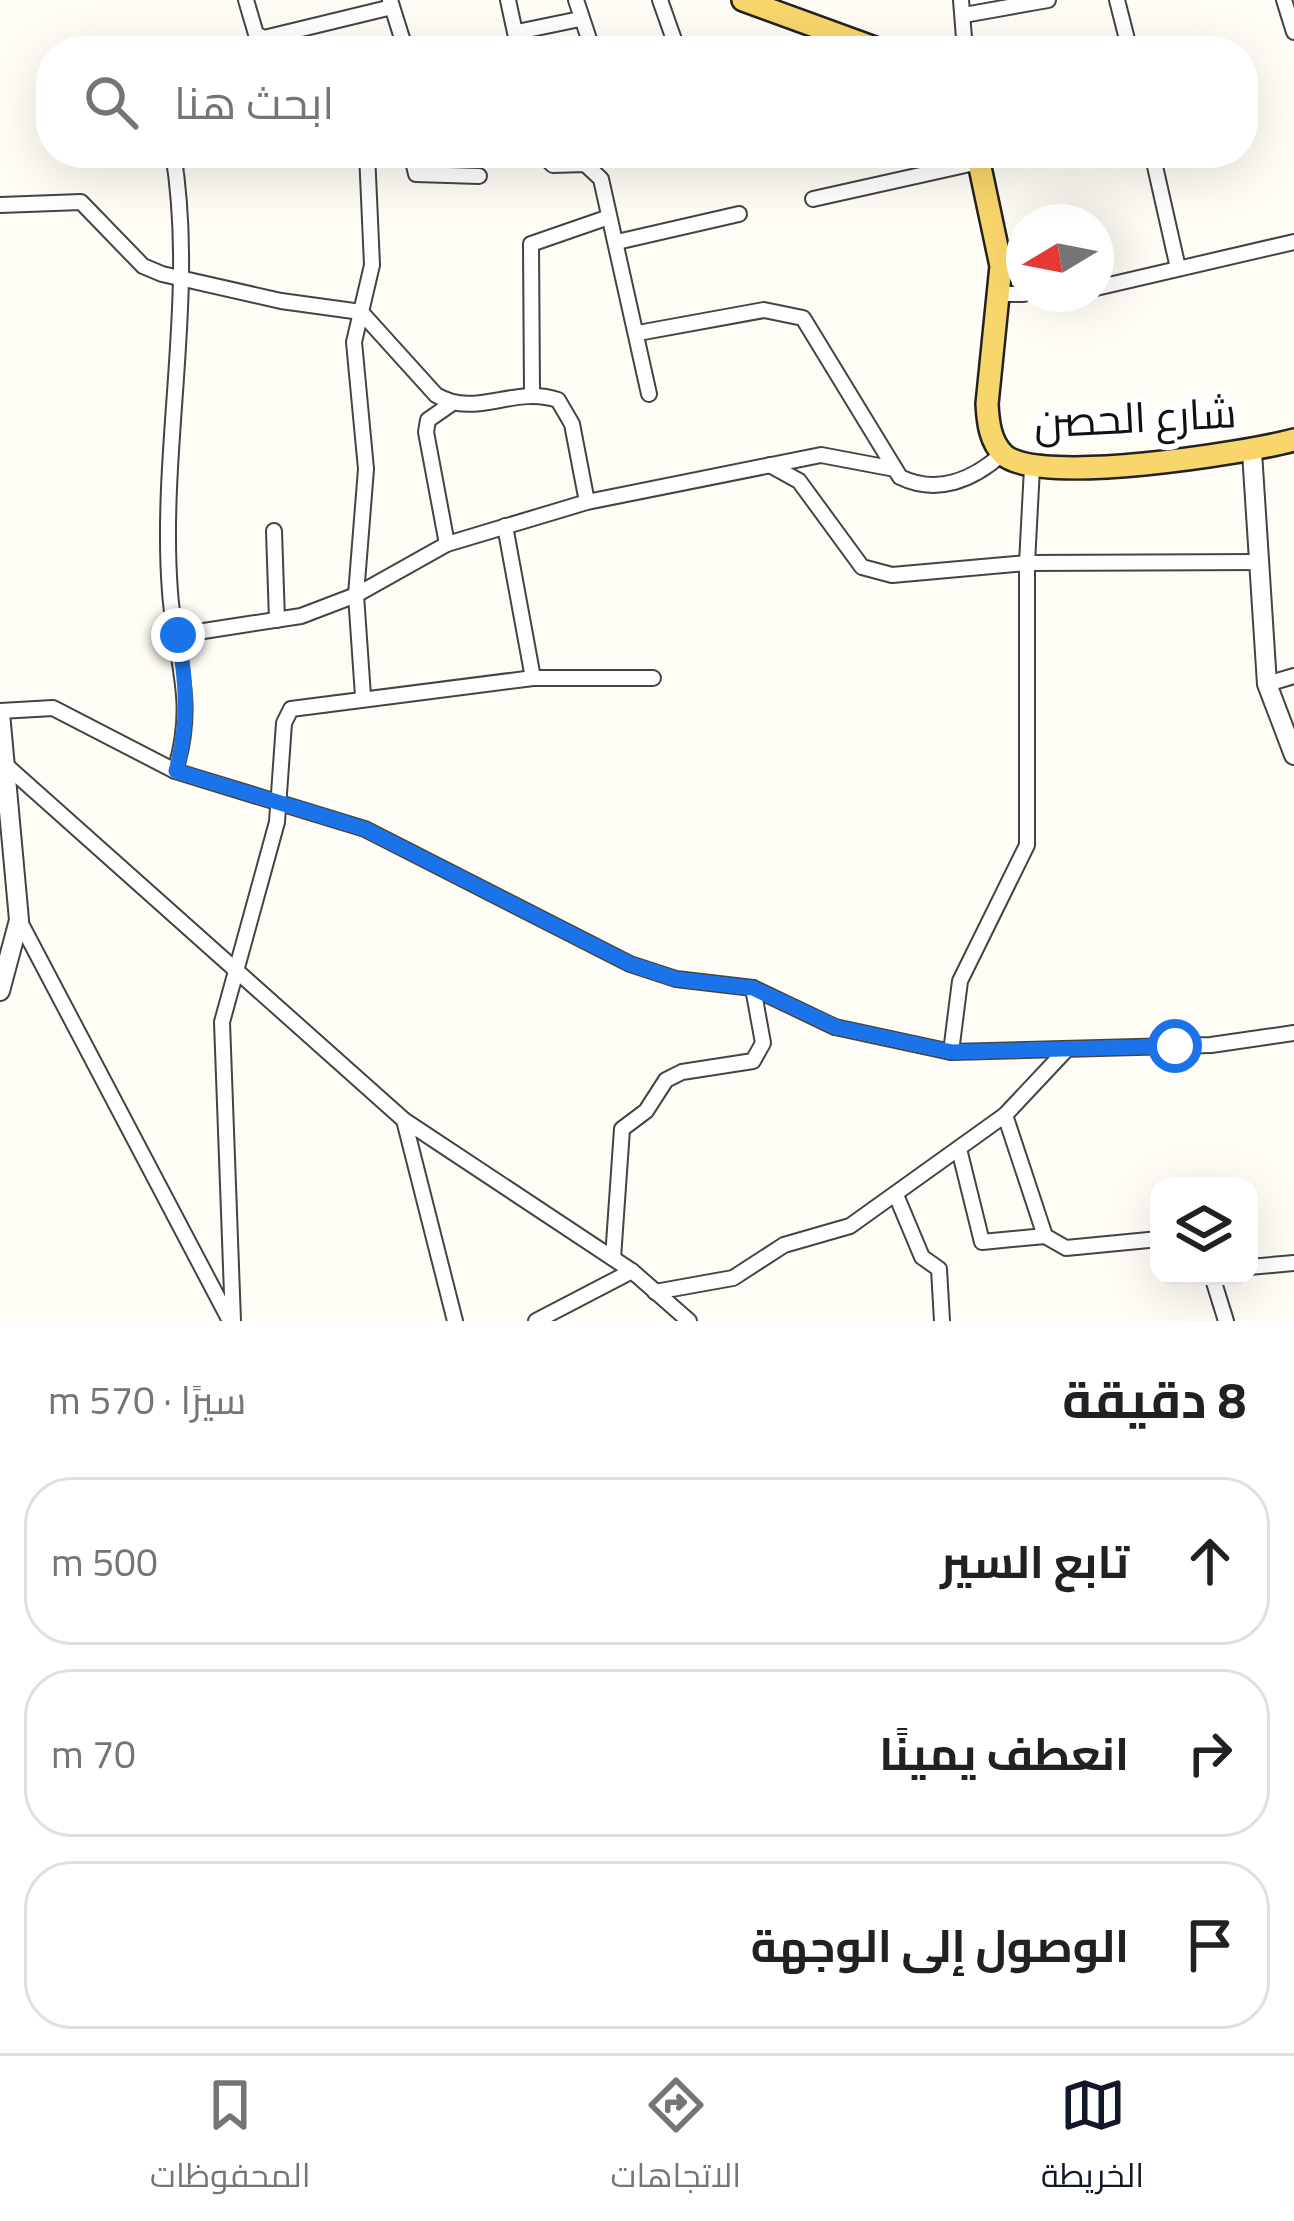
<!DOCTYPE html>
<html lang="ar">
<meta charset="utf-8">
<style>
body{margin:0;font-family:Georgia,Cairo,serif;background:#f6f6f6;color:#202124;direction:rtl}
.controls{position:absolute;right:36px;bottom:36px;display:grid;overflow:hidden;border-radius:24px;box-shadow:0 12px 48px #0002}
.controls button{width:108px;height:108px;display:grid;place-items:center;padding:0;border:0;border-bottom:3px solid #e0e0e0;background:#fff;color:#202124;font:60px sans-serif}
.compass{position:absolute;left:1006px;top:204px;width:108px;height:108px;border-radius:50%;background:#fff;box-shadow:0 12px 48px #0002;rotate:260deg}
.stop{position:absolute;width:36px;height:36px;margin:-27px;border:9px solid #1a73e8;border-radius:50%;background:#fff}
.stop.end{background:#1a73e8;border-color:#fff;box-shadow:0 3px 12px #0008}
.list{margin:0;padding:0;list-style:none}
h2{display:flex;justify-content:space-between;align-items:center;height:156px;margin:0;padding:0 48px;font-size:51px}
h2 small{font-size:39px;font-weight:400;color:#757577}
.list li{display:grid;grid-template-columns:78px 1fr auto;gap:36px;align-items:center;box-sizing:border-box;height:168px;margin:0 24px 24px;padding:0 24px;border:3px solid #e0e0e0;border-radius:48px}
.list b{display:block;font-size:45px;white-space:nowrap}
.list em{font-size:39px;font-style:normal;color:#757577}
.icon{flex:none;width:66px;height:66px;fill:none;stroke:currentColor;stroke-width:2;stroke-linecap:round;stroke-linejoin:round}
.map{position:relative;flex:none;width:1294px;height:1321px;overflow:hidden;direction:ltr}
.search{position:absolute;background:#fff;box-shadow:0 12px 48px #0002;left:36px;right:36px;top:36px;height:132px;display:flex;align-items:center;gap:30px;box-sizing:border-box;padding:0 42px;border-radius:48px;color:#757577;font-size:45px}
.sheet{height:732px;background:#fff}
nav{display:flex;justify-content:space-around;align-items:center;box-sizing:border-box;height:168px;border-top:3px solid #e0e0e0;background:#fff;font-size:33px;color:#757577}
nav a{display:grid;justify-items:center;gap:6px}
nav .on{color:#111827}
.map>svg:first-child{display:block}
</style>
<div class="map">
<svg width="1294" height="1321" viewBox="0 0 1294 1321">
<rect width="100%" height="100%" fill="#fffdf5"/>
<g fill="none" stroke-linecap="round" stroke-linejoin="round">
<g stroke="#444" stroke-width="18">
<g id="minor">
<path d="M246,0L256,34L264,38L392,7"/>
<path d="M390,0L406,51"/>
<path d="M508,0L519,51"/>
<path d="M576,0L593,51"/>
<path d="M660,0L678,51"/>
<path d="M961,0L965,51"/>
<path d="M1117,0L1130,51"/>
<path d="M1284,0L1294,32"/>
<path d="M964,15L1048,0"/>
<path d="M517,32L580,19"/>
<path d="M173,153C197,297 159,449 170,592C175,661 197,700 175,771"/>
<path d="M411,153L416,174L479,176"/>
<path d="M540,153L553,165L585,164L601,179L649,394"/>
<path d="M1152,153L1178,268"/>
<path d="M175,161L219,153"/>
<path d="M813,199L979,162"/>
<path d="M0,205L81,202L143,266L162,274L281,301L361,312L436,395C476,419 513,385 558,400L572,424L587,502"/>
<path d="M617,242L739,214"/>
<path d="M1096,288L1294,242"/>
<path d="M1002,294H1024"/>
<path d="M638,333L764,310L803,318L900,477C937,495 973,480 1002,454"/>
<path d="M532,392L531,244L609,217"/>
<path d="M770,465L799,481L862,567L892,575L1027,563L1261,562"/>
<path d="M505,526L533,678"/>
<path d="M274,531L277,620"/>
<path d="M447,544L426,432L428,420L451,404"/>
<path d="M178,635L301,616L356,595L447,544L587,502L821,455L895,469"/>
<path d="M1267,684L1294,676"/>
<path d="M363,696L356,595L366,469L354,342L372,265L367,153"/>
<path d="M0,711L53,708L175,771L365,829L630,964L676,979L753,988L835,1027L951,1052L1211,1045L1294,1033"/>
<path d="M8,767L404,1120L632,1271L689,1321"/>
<path d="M19,920L229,1319"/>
<path d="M951,1052L960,981L1027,845V563L1032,468"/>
<path d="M1005,1115L1045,1236L1066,1248L1159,1239"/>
<path d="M404,1120L455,1321"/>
<path d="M959,1149L982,1242L1045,1236"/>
<path d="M896,1195L922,1257L939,1269L942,1321"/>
<path d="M613,1258L622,1129L646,1111L666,1080L682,1072L753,1061L763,1043L753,988"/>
<path d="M1249,1267L1294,1263"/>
<path d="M1212,1276L1226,1321"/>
<path d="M655,1292L733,1278L784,1245L850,1226L1005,1115L1067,1049"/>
<path d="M233,1321L222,1022L277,822L284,723L291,709L533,678H653"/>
<path d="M536,1321L632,1271"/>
</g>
</g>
<g stroke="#444" stroke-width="22">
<g id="tertiary">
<path d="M1252,452L1267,684L1294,755"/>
<path d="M0,713L19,920L0,991"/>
</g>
</g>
<g stroke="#222" stroke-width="26">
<g id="primary">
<path d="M743,0L883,51"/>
<path d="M977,153L1001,266L987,404C988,422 990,442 1004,455C1039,486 1246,453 1294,440"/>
</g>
</g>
<use href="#minor" stroke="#fff" stroke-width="14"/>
<use href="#tertiary" stroke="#fff" stroke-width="18"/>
<use href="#primary" stroke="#f9d66b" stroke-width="21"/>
</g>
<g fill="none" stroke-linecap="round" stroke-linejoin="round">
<path stroke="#1a73e8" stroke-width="15" d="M178,635C187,684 189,723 176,771L365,829L630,964L676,979L753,988L836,1027L952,1052L1175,1046"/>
</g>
<g text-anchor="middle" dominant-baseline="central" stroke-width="12" stroke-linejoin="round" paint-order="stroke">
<g font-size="42" fill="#111" stroke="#fff">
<text transform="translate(1135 417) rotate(-3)">شارع الحصن</text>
</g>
</g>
</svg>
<div class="controls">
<button><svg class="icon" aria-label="layers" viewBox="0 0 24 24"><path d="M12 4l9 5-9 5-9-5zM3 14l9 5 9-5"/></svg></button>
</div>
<svg class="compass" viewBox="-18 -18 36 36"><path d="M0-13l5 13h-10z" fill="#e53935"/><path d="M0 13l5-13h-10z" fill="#757577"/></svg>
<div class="stop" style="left:1175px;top:1046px"></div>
<div class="stop end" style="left:178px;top:635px"></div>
<div class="search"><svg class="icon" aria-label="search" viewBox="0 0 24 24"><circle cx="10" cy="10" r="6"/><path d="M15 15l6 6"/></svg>ابحث هنا</div>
</div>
<section class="sheet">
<h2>8 دقيقة<small>سيرًا · 570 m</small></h2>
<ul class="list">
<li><svg class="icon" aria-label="ahead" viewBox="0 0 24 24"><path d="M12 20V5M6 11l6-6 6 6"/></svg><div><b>تابع السير</b></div><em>500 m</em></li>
<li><svg class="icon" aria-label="right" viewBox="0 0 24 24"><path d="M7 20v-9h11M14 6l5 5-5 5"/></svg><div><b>انعطف يمينًا</b></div><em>70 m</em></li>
<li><svg class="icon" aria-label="arrive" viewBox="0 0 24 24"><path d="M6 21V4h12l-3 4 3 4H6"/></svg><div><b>الوصول إلى الوجهة</b></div></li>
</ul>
</section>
<nav>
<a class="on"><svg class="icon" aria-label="map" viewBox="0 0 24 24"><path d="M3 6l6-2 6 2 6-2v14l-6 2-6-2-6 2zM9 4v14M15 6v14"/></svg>الخريطة</a>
<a><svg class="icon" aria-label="directions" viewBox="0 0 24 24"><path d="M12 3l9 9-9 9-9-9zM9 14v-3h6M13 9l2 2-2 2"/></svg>الاتجاهات</a>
<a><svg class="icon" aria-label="saved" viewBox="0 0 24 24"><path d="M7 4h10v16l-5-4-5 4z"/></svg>المحفوظات</a>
</nav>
